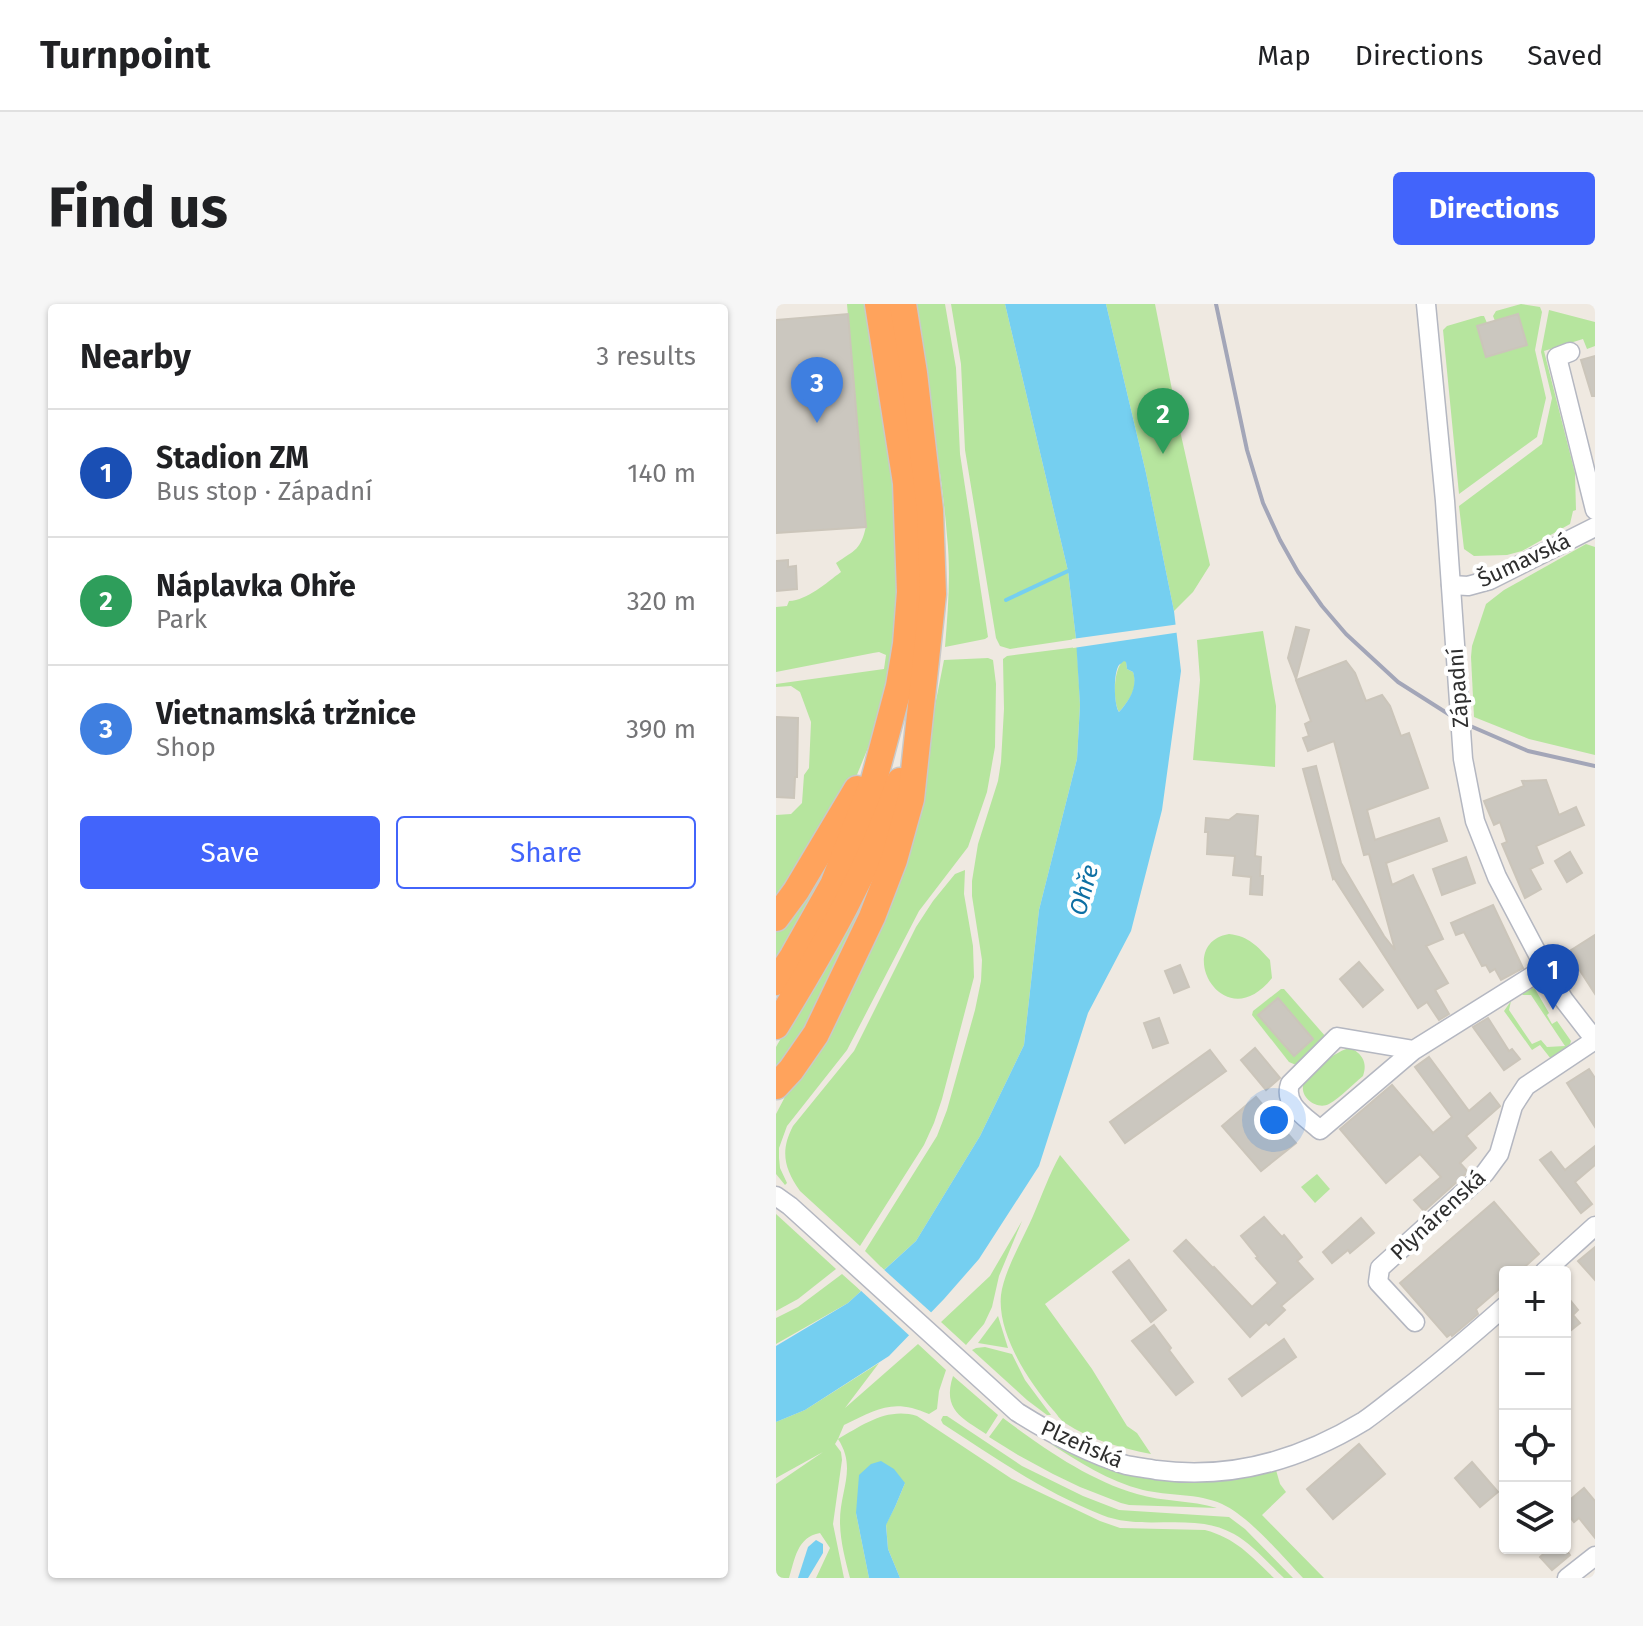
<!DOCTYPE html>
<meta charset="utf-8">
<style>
body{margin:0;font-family:"Fira Sans",sans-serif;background:#f6f6f6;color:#202124}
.controls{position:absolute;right:24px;bottom:24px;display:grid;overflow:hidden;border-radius:8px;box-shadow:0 2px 6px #0004}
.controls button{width:72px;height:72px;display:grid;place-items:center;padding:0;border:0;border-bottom:2px solid #e0e0e0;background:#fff;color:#202124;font:40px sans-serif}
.you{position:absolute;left:498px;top:816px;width:28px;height:28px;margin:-20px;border:6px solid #fff;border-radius:50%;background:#1a73e8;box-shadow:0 0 0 12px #1a73e833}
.badge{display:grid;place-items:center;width:52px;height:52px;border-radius:50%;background:#4264fb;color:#fff;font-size:26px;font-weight:700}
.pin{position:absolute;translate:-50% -66px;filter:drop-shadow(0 2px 4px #0008)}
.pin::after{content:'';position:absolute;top:42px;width:28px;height:24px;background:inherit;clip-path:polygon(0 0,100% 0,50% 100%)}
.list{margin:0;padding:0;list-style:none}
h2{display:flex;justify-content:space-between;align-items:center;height:104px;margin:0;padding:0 32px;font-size:34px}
h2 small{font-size:26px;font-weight:400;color:#757577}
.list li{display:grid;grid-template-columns:52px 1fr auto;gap:24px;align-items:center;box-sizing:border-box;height:128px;padding:0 32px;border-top:2px solid #e0e0e0}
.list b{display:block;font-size:30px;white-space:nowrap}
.list p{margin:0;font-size:26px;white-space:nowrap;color:#757577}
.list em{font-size:26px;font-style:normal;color:#757577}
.actions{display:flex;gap:16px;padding:24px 32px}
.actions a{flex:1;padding:18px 0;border:2px solid #4264fb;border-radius:8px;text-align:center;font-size:28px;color:#4264fb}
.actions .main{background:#4264fb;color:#fff}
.icon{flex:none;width:44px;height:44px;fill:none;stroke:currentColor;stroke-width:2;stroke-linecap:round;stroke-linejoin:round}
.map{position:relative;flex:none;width:819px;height:1274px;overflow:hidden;border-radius:8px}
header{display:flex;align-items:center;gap:48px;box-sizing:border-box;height:112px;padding:0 40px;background:#fff;border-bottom:2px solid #e0e0e0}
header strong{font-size:38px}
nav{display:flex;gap:44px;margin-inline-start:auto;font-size:28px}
.intro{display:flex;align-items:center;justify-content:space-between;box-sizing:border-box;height:192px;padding:0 48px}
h1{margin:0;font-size:56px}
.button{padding:20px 36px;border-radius:8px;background:#4264fb;color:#fff;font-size:28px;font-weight:700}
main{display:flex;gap:48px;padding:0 48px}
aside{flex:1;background:#fff;border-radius:8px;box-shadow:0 2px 6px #0004}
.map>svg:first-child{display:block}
</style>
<header>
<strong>Turnpoint</strong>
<nav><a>Map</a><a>Directions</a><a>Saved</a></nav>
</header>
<div class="intro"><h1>Find us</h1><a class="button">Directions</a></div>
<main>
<aside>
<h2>Nearby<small>3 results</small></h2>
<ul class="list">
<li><span class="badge" style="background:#1a4fb4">1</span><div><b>Stadion ZM</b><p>Bus stop · Západní</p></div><em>140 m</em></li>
<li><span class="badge" style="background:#2e9e5b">2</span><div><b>Náplavka Ohře</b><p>Park</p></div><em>320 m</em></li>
<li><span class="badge" style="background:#3f7fe0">3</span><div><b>Vietnamská tržnice</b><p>Shop</p></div><em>390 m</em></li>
</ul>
<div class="actions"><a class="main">Save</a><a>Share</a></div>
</aside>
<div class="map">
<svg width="819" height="1274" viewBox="0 0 819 1274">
<rect width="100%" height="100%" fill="#efe9e1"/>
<g fill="#b6e59e">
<path d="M71,0H94L116,136L125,298L108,391L96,434L78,478L0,603V511L15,510L26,499L28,471L33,464L35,418L24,388L15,382L0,383V380L108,365L110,351L103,348L97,349L0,368V303L11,302L13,297C32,296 50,279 65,268L60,259C79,246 85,246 90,222Z"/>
<path d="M135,0H169L180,64L184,150L212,333L209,335L169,343C172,306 175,269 171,232C165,154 148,77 135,0Z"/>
<path d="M175,0H229L292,267L300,335L234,345L224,342L220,334L189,146L185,60Z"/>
<path d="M330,0H379L405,131L434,261L417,288L398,307L370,169Z"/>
<path d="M745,0L764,3L766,8L759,46L770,94L761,133L683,190L667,26L671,22L705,12H708L711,19L702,22L719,17L717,12L720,7Z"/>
<path d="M773,6L819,18V42L811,45L807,35L768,47L799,169L800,206L797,207L794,220L746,247L731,251L698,252L688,245L683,202L766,140L776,94L765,48Z"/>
<path d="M810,240L819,243V451L753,435L698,413L695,353L696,342L710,300L728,286Z"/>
<path d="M487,327L500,402L499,463L417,456L424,376L421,336Z"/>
<path d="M301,343L304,401L301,455L263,606L248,741L204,832L140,937L108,966L89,947L161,832L171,806L199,706L205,677L206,656L196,592V577L202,540L222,477L225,458L228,405L227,355L231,352Z"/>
<path d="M212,354L217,356L220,380L219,443L211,488L192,543L143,607L71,746L11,822L3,844V854L4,864L11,879L9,881L0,870V810L22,768L153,432L168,356Z"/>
<path d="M347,357H350L351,365L357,368C363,383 353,397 343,408C337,397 337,366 347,357Z"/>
<path d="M77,506L65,544L0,661V628L15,609Z"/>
<path d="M112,547L32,725L0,770V743Z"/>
<path d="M189,566L188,590L197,642L198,673L166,795L158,819L148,841L84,942L24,887C8,864 4,847 17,822L78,747L140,623L157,597L179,570Z"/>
<path d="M453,630C473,632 482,643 494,656L496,674C447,736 396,640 453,630Z"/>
<path d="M757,684L759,685L773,709L771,711L776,720L781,717L795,737L794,740L775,755L764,741L756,746L728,707L735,697L733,706L756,740L765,736L771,743L789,742L755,691H747L746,690Z"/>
<path d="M505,685H508L550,733L547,738L520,761L513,758L476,711L477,707Z"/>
<path d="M574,744C586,749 592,759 587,772C576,781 565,793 553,800C542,806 525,795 527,782C529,770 563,745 574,744Z"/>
<path d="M284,851L354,936L269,1000L316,1065L351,1122L361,1129L375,1150C345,1144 315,1136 289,1119C284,1116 281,1110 277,1106C253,1078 221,1030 225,991C228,967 247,935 257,912C266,891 273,871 284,851Z"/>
<path d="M541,870L554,885L539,899L525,883Z"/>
<path d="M0,910L60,965L22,995L0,1007Z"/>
<path d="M246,917L223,972L216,1003L208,1020L190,1041L165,1018L214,972Z"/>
<path d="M66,970L85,987L72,999L0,1040V1014L22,1003Z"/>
<path d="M222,1012L232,1044L202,1039Z"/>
<path d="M142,1040L170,1066L163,1087L161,1105L153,1110C117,1094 101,1105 68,1121L62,1135C87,1121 111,1103 141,1112L236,1175L324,1217L344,1224L429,1226C460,1234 476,1253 498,1274H124L112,1245L110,1220L119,1203L129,1179L80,1209L93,1274H74C69,1255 64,1236 64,1217C64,1186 81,1164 62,1135L59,1140L65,1148L66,1156L57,1220L68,1274H40L54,1244L44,1229C21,1233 19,1255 13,1274H0V1180L47,1148L0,1174V1118L29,1106L103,1059L69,1104Z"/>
<path d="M209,1043L236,1050L249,1076L275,1111H271L251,1096L196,1046L200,1044Z"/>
<path d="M177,1072L222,1111L210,1130C186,1114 166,1106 177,1072Z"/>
<path d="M167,1112H171L246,1162L307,1192L343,1206L453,1213L469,1225L517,1274H508C493,1260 476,1240 458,1230C417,1207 368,1228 326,1211C268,1188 219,1154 167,1120L165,1116Z"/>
<path d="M227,1114C267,1144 313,1176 361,1190C387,1198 415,1196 441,1204L353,1201L345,1199L304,1183L277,1170L242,1151L213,1133Z"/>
<path d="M273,1139C345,1176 422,1188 500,1166L504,1180L510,1188L486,1211L548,1274H527C505,1251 474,1213 446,1200C422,1189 392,1192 367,1186C332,1177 303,1158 273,1139Z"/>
</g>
<g fill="#75cff0" fill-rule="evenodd">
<path d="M229,0H330L370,169L398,307L405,367L386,506L355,627L312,709L263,862L203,955L168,995L113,1052L29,1106L0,1118V1042L72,999L140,937L204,832L248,741L263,606L301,455L304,401L300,335L292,267ZM348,357L350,358L351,365L357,368C362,383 353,397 343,408C338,401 337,370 343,361C344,360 346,359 348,357Z"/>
<path d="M105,1157L118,1165L129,1179L119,1203L110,1221L112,1245L124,1274H93L80,1209L83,1171L95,1160Z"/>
<path d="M40,1236L47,1240V1249L32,1274H22L32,1243Z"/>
</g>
<g fill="#efe9e1">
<path d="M404,320L405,328L297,344L296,335Z"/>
<path d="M105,963L158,1011L136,1034L82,984Z"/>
</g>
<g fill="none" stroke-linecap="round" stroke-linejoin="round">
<path stroke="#75cff0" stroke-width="4" d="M230,296L292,267"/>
</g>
<g fill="#cbc7bf" stroke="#cbc5ba" stroke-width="2">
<path d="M72,10L90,223L0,229V16Z"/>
<path d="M742,10L751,41L710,53L701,22Z"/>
<path d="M819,52V92H816L805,56Z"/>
<path d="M12,256V263L20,262L21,285L0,287V257Z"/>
<path d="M520,323L533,326L520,375L512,354Z"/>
<path d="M570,357L579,369L590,397L606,391L614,402L625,432L633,429L652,484L591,506L599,536L663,514L671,537L610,559L616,581L637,571L667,635L650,642L672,679L659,686L673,710L663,716L651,698L642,704L558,574L557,575L527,465L540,462L565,559L608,632L619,646L593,550L588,551L558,437L532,447L527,434L533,432L529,420L535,417L520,376Z"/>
<path d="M0,413L22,414L21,473H19L18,494L0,493Z"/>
<path d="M770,476L783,511L800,503L808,521L760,542L767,559L754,565L765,585L749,594L726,540L731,538L724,518L718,521L708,497L748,482L746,477Z"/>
<path d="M461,510L482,512L479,552L485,553L484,572H487L486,591L474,590L475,573L457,571L459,552L431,550L432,528H429L430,514L453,516Z"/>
<path d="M794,548L806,569L791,578L779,557Z"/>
<path d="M690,553L699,579L666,591L657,565Z"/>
<path d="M717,601L747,664L725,676L719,665L714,668L710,661L706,662L688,628L680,631L675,619Z"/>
<path d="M819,631V690L792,648Z"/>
<path d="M583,658L607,686L587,703L564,675Z"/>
<path d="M404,661L413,683L398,689L389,667Z"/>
<path d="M502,694L537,735L518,752L482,711Z"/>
<path d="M383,714L392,739L377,744L368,719Z"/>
<path d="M712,714L733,747L736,745L744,755L728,766L697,723Z"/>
<path d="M479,744L504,774L490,786L465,756Z"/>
<path d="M434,746L450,767L349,839L334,818Z"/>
<path d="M653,753L693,807L714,789L724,802L690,832L700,844L684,859L692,868L648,907L638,896L665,873L644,850L610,879L564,825L616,781L657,829L676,813L639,763Z"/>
<path d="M813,765L819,774V823L791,779Z"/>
<path d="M480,793L520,839L485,867L446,822Z"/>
<path d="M819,842V861L799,878L816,900L805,909L764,856L775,848L789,866Z"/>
<path d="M718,898L763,950L743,968H729V980L700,1005L702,1010L676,1032L675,1030L671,1033L624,979Z"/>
<path d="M488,913L506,933L508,931L526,953L521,957L537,975L505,1002L509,1006L493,1021L490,1018L474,1033L398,947L410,936L437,964L438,963L476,1003L502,979L480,954L482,953L465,932Z"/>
<path d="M585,914L598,929L574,949L572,946L556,959L547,948Z"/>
<path d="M819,943V976L802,957Z"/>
<path d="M353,956L390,1006L375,1018L337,968Z"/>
<path d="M789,990L802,1006L797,1011L804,1019L789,1031Z"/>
<path d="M378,1021L395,1044L393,1046L417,1078L400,1091L356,1037Z"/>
<path d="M508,1035L520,1053L466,1092L453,1075Z"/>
<path d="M583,1140L609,1170L557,1215L531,1185Z"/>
<path d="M696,1158L722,1188L704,1203L679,1174Z"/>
<path d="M808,1184L819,1197V1234L803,1214L798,1218L789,1207V1200Z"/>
<path d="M774,1244H789L794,1251L776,1266L764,1253Z"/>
</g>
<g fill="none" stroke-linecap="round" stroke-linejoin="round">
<g stroke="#b4b7c1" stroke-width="21">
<g id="minor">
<path d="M650,0L669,197L687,455L699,517L721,573L769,664L788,696L819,736"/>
<path d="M794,48L781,53L819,206"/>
<path d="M675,281L692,282L714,276L819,223"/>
<path d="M638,746L544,826C530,813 507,801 514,780L561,733L638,746L769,664"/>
<path d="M0,892L14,902L241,1108C276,1130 311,1149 350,1161C359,1163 370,1164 380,1166C454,1176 524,1156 588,1117C601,1108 614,1097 626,1088C662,1060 695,1032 729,1002"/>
<path d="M768,968L819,922"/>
<path d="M639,1018L602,978L604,964L709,869L723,850L737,802L750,782L819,736"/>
<path d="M791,1274L819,1252"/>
</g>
</g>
<g stroke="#c9c9c9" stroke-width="29">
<g id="highway">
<path d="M0,614L20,587L81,485"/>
<path d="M0,678L17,652L57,581L98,476L123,382L130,340L134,288L130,179L102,0"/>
<path d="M0,722C49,642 93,566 124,477"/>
<path d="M0,782L15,766L40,730L96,613L118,556L135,495L157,290L154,206L138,69L127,0"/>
</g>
</g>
<use href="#minor" stroke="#fff" stroke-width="18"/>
<use href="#highway" stroke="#ffa35c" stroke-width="26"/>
<path stroke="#a3a6b8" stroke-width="4" d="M440,0L471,146L487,199L504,236L522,268L546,302L570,330L622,378L685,418L752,447L819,462"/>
</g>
<g text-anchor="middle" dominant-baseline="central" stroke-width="8" stroke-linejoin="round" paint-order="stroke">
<g font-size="22" fill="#2e2e2e" stroke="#fff">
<text transform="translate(748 256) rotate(-25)">Šumavská</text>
<text transform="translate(682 384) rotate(-94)">Západní</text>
<text transform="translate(662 911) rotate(-43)">Plynárenská</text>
<text transform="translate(306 1140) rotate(24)">Plzeňská</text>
</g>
<g font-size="24" font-style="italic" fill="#0d6fa3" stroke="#fff">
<text transform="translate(308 586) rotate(-75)">Ohře</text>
</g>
</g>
</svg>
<div class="controls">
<button>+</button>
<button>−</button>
<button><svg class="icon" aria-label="locate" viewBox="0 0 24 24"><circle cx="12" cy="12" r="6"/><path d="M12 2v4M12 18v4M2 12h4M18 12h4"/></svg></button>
<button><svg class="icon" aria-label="layers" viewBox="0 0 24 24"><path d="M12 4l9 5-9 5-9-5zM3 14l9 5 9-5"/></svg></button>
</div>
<div class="you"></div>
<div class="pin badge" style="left:777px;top:706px;background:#1a4fb4">1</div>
<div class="pin badge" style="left:387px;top:150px;background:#2e9e5b">2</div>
<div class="pin badge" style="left:41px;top:119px;background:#3f7fe0">3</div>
</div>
</main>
